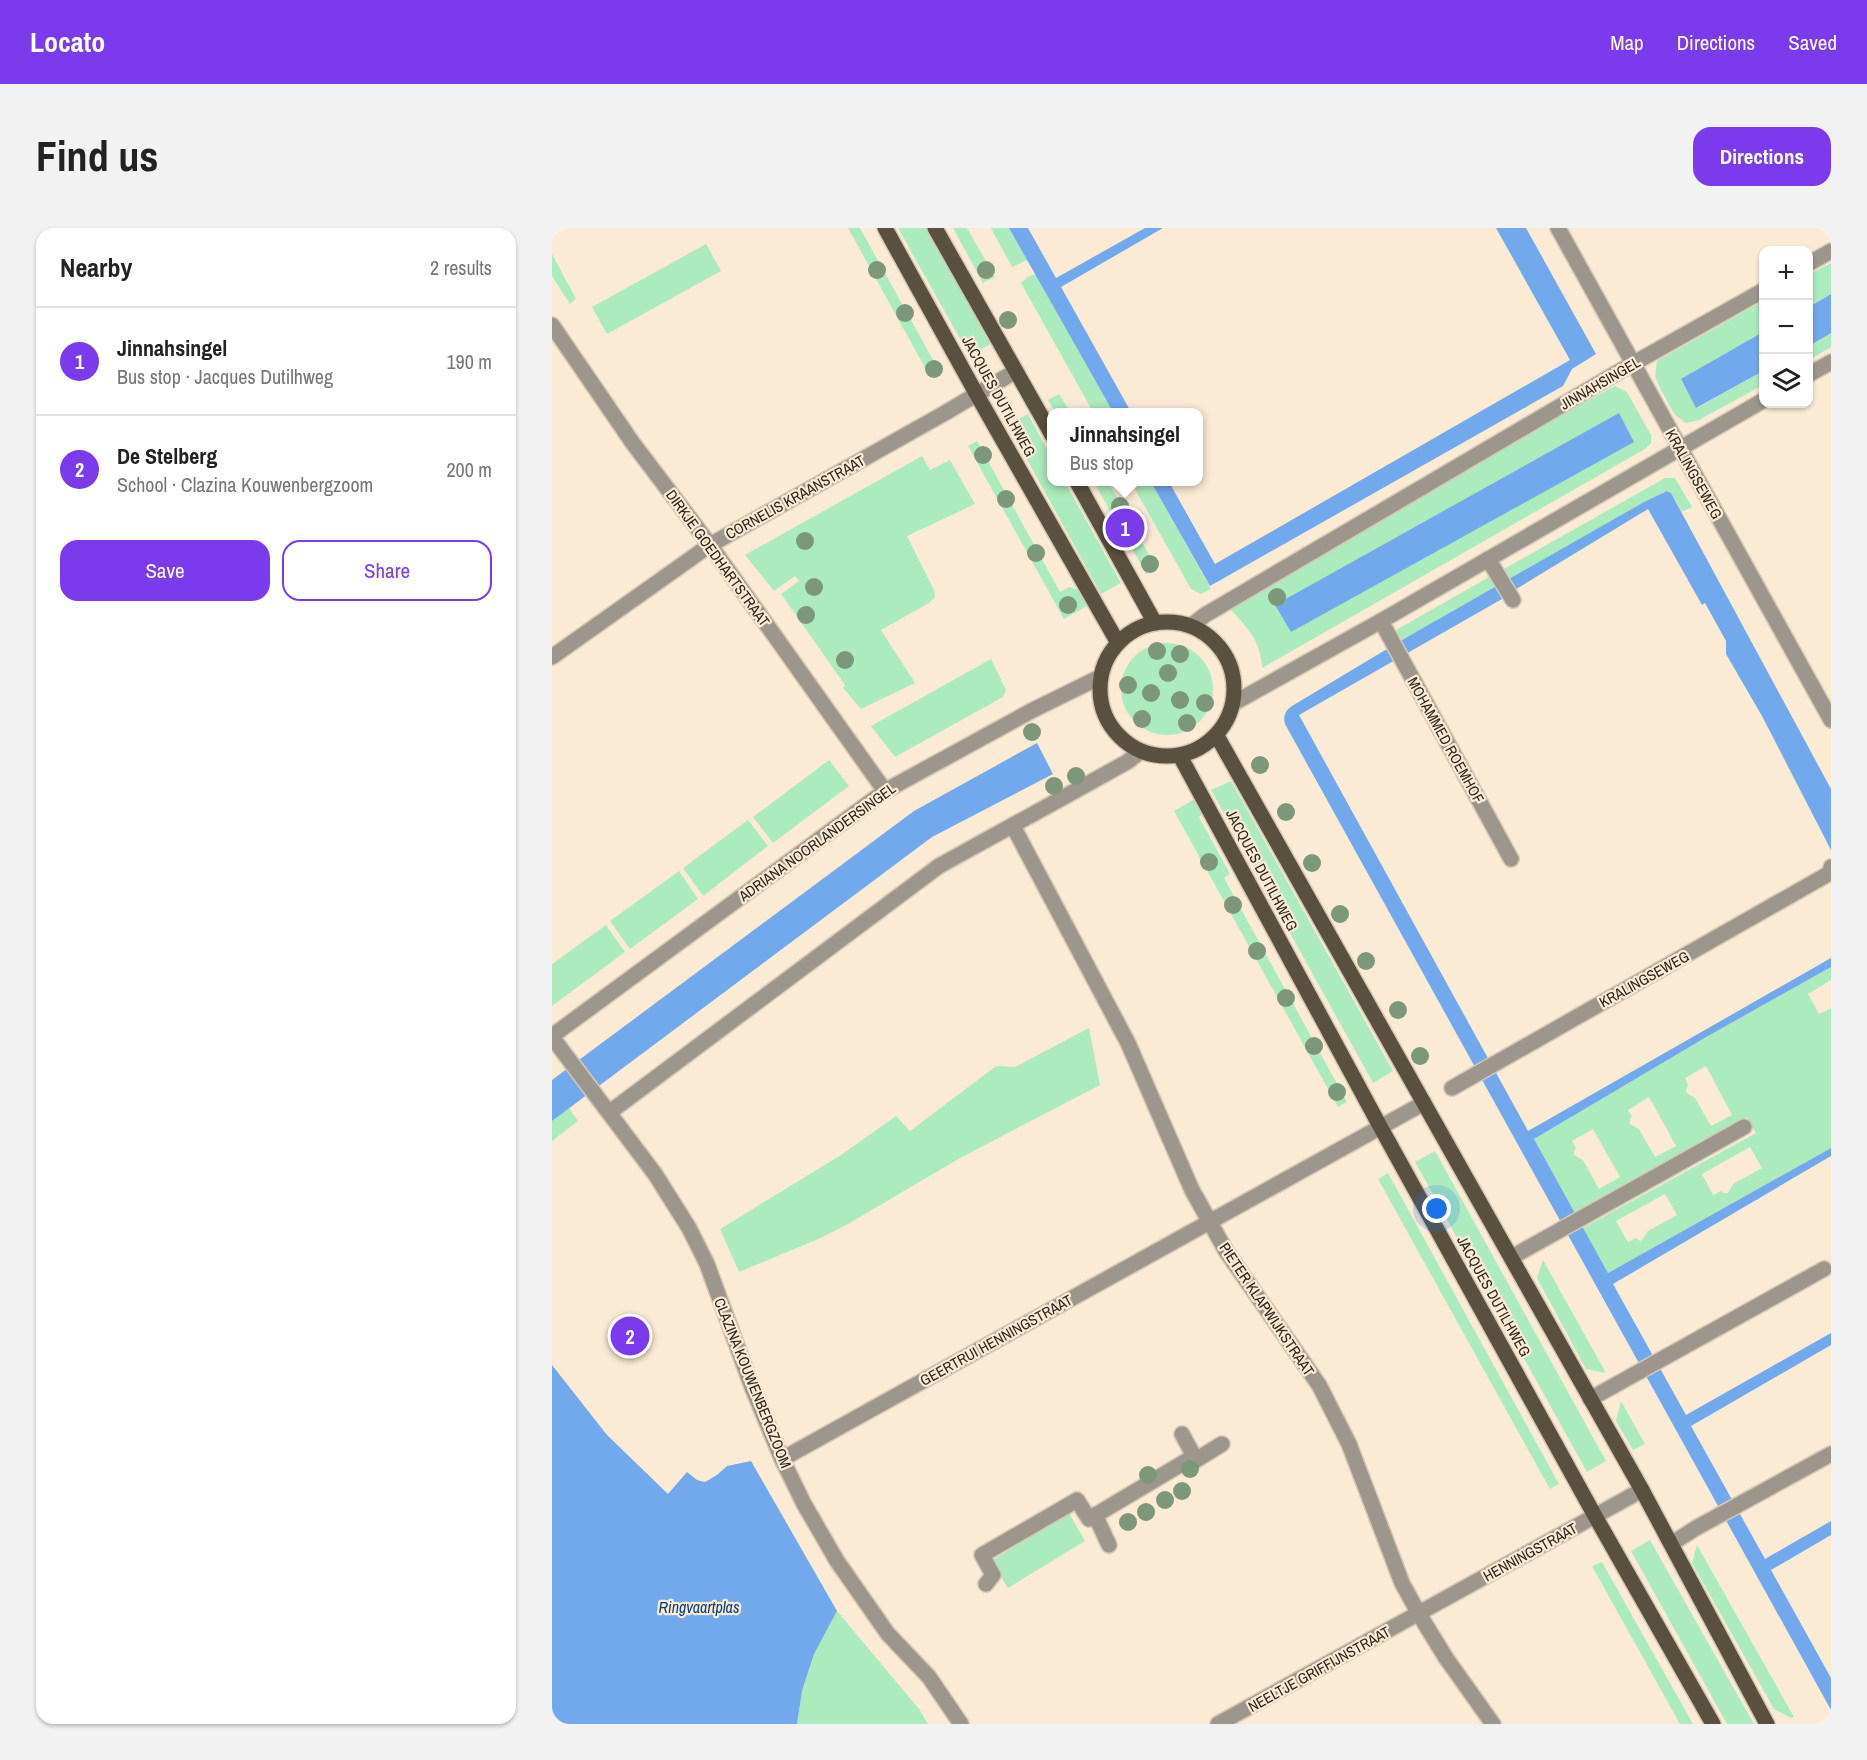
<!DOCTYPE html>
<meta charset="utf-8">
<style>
body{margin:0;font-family:"Archivo Narrow",sans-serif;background:#f2f2f2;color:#222}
.controls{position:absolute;right:18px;top:18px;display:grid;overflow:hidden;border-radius:12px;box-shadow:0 2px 4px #0004}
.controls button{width:54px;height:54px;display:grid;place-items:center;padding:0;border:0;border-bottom:2px solid #e0e0e0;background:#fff;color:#222;font:30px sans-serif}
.you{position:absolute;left:885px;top:981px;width:21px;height:21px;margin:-15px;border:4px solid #fff;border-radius:50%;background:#1a73e8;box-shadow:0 0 0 9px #1a73e833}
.badge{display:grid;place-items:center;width:39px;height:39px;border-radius:50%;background:#7c3aed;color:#fff;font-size:20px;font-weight:700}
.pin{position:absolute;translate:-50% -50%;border:3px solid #fff;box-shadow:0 2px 6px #0006}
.popup{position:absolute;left:495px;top:180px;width:156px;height:78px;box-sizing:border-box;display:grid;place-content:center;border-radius:12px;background:#fff;filter:drop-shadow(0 2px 4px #0005);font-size:20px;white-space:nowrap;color:#767676}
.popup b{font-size:22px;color:#222}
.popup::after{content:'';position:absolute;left:50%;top:100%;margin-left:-12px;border:12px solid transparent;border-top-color:#fff}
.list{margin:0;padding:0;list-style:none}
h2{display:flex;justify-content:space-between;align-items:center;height:78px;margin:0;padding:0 24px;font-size:26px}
h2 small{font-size:20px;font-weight:400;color:#767676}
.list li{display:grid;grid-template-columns:39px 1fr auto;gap:18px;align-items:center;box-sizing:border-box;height:108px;padding:0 24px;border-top:2px solid #e0e0e0}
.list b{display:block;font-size:22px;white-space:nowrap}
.list p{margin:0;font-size:20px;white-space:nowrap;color:#767676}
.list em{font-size:20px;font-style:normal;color:#767676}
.actions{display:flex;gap:12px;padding:18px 24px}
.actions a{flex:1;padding:14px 0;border:2px solid #7c3aed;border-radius:18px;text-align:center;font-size:21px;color:#7c3aed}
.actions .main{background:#7c3aed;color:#fff}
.icon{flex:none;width:33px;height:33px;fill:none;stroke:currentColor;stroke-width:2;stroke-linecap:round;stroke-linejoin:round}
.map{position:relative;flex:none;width:1279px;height:1496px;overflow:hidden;border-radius:18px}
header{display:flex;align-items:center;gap:36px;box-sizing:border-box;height:84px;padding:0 30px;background:#7c3aed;color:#fff}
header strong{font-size:28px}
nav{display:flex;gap:33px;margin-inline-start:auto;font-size:21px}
.intro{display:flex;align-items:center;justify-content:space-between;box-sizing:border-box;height:144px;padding:0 36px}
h1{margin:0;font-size:42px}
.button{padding:15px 27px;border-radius:18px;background:#7c3aed;color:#fff;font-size:21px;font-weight:700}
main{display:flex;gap:36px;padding:0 36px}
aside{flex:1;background:#fff;border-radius:18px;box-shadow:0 2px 4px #0004}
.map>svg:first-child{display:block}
</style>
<header>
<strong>Locato</strong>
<nav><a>Map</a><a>Directions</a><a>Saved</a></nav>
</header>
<div class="intro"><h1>Find us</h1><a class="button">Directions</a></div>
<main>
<aside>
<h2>Nearby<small>2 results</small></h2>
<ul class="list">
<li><span class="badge">1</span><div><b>Jinnahsingel</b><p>Bus stop · Jacques Dutilhweg</p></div><em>190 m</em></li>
<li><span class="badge">2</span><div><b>De Stelberg</b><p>School · Clazina Kouwenbergzoom</p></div><em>200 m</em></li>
</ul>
<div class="actions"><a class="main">Save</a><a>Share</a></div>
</aside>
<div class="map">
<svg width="1279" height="1496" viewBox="0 0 1279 1496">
<rect width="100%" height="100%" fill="#fbebd5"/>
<g fill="#acebbe" fill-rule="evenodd">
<path d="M296,0H308L386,141L377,147Z"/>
<path d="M346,0H374L439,116L417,127Z"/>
<path d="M401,0H415L443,49L431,55Z"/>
<path d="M439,0H457L475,32L460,39Z"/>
<path d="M154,16L169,43L55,106L40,79Z"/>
<path d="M0,26L24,71L18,76L0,48Z"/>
<path d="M1279,35V66L1257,79L1256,47Z"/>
<path d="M483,46L561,184H541L469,55L476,49Z"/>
<path d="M1211,73V104L1129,152L1145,180L1211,143V157L1147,192L1134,195L1123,187L1109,162L1103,148L1105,133Z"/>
<path d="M1279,105V119L1257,132V118Z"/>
<path d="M1063,158L1075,164L1099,207V215L1093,221L710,440C709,412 694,398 676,379L1019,181Z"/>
<path d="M507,166L518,184H503L496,172Z"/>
<path d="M476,186L499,229L500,254H513L569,355L549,366L456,197Z"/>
<path d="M425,213L508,364L517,359L526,362L535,378L512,391L416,218Z"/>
<path d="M370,228L378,242L398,232L423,276L355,308L382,362L383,369L377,375L329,402L363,455L309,481L291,460L293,457L229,366L247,353L243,348L222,363L193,327Z"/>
<path d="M1113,250H1123L1140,279L1130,284L1119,265L1115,263L1092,274L958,352L952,341Z"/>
<path d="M542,254H556L582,300L571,306Z"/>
<path d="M579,254H599L659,361L649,366L639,361Z"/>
<path d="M584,303L604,340L594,346L574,309Z"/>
<path d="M937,349L943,360L850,412L844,402Z"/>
<circle cx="615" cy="461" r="46"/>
<path d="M439,431L454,462L451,469L343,529L319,498Z"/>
<path d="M277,532L297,558L221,615L201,589Z"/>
<path d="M679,553L841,843L821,855L659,562Z"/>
<path d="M643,571L651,586L647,589L678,646L672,650L795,874L786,879L622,583Z"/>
<path d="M196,592L216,618L151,668L131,640Z"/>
<path d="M127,643L146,671L78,721L58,693Z"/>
<path d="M54,697L73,724L0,778V736Z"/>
<path d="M1279,739V752L1256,766L1267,786L1279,780V920L1056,1045L1031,1000L1204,905L1195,889L1022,984L982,911L1156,808ZM1154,838L1180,887L1159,898L1143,870L1135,865L1134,862L1136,857L1133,850ZM1097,869L1124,918L1103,929L1087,901L1078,896V891L1080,888L1076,882ZM1041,901L1068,949L1047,961L1031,932L1022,927V923L1024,920L1020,913ZM1198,919L1210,940L1181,956L1176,965H1172L1169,963L1161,967L1150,946ZM1113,966L1125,987L1096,1003L1090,1012L1088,1013L1084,1010L1076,1014L1064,993Z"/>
<path d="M537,800L548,857L408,930L296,996L271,1009L187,1044L168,1001L289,927L344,888L358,903L444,838L463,839Z"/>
<path d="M17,880L26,893L0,913V893Z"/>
<path d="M883,923L1054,1233L1035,1244L863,934Z"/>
<path d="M836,945L1007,1256L998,1261L826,951Z"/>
<path d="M991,1032L1054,1145L1034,1141L985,1050Z"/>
<path d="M1069,1173L1093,1216L1081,1222L1064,1193Z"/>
<path d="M517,1285L533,1313L456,1360L439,1333Z"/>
<path d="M1098,1312L1202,1496H1175L1079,1323Z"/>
<path d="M1145,1317L1242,1489L1239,1490L1222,1481L1140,1335Z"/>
<path d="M1050,1334L1141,1496H1128L1040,1338Z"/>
<path d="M285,1383L367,1481L376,1496H245L250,1463L262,1426Z"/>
</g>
<g fill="#72a9ec">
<path d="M457,0H476L504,50L593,0H611L509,59L579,184H561Z"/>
<path d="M944,0H974L1044,126L1020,141L1011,158L658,358L599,254H617L663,336L1018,132Z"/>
<path d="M1279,66V105L1257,118V79Z"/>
<path d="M1211,104V143L1144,180L1129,151Z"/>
<path d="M1067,185L1082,214L739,404L723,377Z"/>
<path d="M1115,263L1119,265L1279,561V622L1210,488L1174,426V413L1153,375L1150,377L1096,281L966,360L950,371L747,487L976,903L1279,730V739L1156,808L982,911L1056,1045L1279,920V928L1061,1056L1134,1187L1279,1105V1117L1139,1198L1213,1331L1279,1293V1307L1219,1342L1279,1450V1482L733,496C731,488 733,483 740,478L850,412L1092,274Z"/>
<path d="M485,515L501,546L380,609L0,893V852L362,583Z"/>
<path d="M0,1137L55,1207L116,1266L135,1244L145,1252L153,1254L165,1247L175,1238L199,1233L285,1383L262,1426L250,1463L245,1496H0Z"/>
</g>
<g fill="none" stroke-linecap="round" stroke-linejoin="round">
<g stroke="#d6c8b4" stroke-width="18">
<g id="minor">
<path d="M1006,0L1279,492"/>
<path d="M1256,36L1279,23"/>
<path d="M0,97L80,214L158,317L333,563"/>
<path d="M1256,147L1279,134"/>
<path d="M936,331L961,372"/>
<path d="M829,393L959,631"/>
<path d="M639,398L653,387L1068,143L1212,62"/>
<path d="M0,429L158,317L393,185L464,143"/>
<path d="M682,475L829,393L1212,172"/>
<path d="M461,598L576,815L640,962L674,1023L767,1157L797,1216L850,1355L867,1386L894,1430L941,1496"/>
<path d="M0,808L333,563L481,482L548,449"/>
<path d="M0,809L103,946L137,1000L155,1036L200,1159L230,1231L252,1276L285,1333L336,1406L377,1449L409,1496"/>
<path d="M900,860L1278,645L1279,639"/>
<path d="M58,884L387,638L521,564L575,534L588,524"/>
<path d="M960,1029L1192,899"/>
<path d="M1038,1171L1272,1041"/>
<path d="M630,1206L644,1232"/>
<path d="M230,1231L872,875"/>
<path d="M543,1287L557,1317"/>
<path d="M1119,1316L1144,1300L1279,1226"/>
<path d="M434,1356L441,1347L430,1327L525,1272L537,1291L636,1232H644L670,1216"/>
<path d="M666,1496L1090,1262"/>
</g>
</g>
<g stroke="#d6c8b4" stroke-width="18">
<g id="major">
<path d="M333,0L425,167L566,415"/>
<path d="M383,0L500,207"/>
<path d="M525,254L603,395"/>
<circle cx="615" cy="461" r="67"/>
<path d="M665,508L1090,1262L1215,1496"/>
<path d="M628,528L829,900L1043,1288L1161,1496"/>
</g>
</g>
<use href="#minor" stroke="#9c968d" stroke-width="15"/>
<use href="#major" stroke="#5a503f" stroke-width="15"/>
</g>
<g fill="#7d977a">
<circle cx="325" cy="42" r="9"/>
<circle cx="434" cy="42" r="9"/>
<circle cx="353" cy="85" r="9"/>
<circle cx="456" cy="92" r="9"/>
<circle cx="382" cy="141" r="9"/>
<circle cx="431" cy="227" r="9"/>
<circle cx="454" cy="271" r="9"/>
<circle cx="568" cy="278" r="9"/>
<circle cx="253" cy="313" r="9"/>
<circle cx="484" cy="325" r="9"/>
<circle cx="598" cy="336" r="9"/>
<circle cx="262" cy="359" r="9"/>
<circle cx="725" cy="369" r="9"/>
<circle cx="516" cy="377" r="9"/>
<circle cx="254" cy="387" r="9"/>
<circle cx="605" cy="423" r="9"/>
<circle cx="628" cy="426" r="9"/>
<circle cx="293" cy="432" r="9"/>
<circle cx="616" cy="445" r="9"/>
<circle cx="576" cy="457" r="9"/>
<circle cx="599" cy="465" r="9"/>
<circle cx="628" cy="472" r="9"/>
<circle cx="653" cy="475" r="9"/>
<circle cx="590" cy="491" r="9"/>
<circle cx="635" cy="495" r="9"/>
<circle cx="480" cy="504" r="9"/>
<circle cx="708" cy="537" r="9"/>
<circle cx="524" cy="548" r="9"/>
<circle cx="502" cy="558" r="9"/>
<circle cx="734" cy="584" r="9"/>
<circle cx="657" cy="634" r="9"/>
<circle cx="760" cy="635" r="9"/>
<circle cx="681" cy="677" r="9"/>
<circle cx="788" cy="686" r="9"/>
<circle cx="705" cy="723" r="9"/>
<circle cx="814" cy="733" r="9"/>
<circle cx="734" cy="770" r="9"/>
<circle cx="846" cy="782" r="9"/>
<circle cx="762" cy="818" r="9"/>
<circle cx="868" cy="828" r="9"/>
<circle cx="785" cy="864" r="9"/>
<circle cx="638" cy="1241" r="9"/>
<circle cx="596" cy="1247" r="9"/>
<circle cx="630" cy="1263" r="9"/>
<circle cx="613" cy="1272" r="9"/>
<circle cx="594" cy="1284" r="9"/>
<circle cx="576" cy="1294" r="9"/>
</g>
<g text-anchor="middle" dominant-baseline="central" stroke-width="4.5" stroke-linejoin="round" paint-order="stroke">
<g font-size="15" fill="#2c261e" stroke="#fbebd5">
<text transform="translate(1048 155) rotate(-30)">JINNAHSINGEL</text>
<text transform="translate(447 168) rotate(61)">JACQUES DUTILHWEG</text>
<text transform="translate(1142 246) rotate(61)">KRALINGSEWEG</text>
<text transform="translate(243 269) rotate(-29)">CORNELIS KRAANSTRAAT</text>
<text transform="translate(166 330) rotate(54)">DIRKJE GOEDHARTSTRAAT</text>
<text transform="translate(894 512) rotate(61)">MOHAMMED ROEMHOF</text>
<text transform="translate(265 614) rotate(-36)">ADRIANA NOORLANDERSINGEL</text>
<text transform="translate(710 642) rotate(62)">JACQUES DUTILHWEG</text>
<text transform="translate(1092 751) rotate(-29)">KRALINGSEWEG</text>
<text transform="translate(942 1068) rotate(61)">JACQUES DUTILHWEG</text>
<text transform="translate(715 1081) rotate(56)">PIETER KLAPWIJKSTRAAT</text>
<text transform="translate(444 1112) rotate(-29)">GEERTRUI HENNINGSTRAAT</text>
<text transform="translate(201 1155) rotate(68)">CLAZINA KOUWENBERGZOOM</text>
<text transform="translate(978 1324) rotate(-29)">HENNINGSTRAAT</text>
<text transform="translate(767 1441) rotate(-29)">NEELTJE GRIFFIJNSTRAAT</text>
</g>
<g font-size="16" font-style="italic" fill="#03407b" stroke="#fbebd5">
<text x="147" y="1379">Ringvaartplas</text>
</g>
</g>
</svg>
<div class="controls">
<button>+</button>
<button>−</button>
<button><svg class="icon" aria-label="layers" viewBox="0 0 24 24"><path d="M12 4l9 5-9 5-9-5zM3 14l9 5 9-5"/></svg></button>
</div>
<div class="you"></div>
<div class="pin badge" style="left:573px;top:300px">1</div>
<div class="popup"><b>Jinnahsingel</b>Bus stop</div>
<div class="pin badge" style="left:78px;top:1108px">2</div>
</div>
</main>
